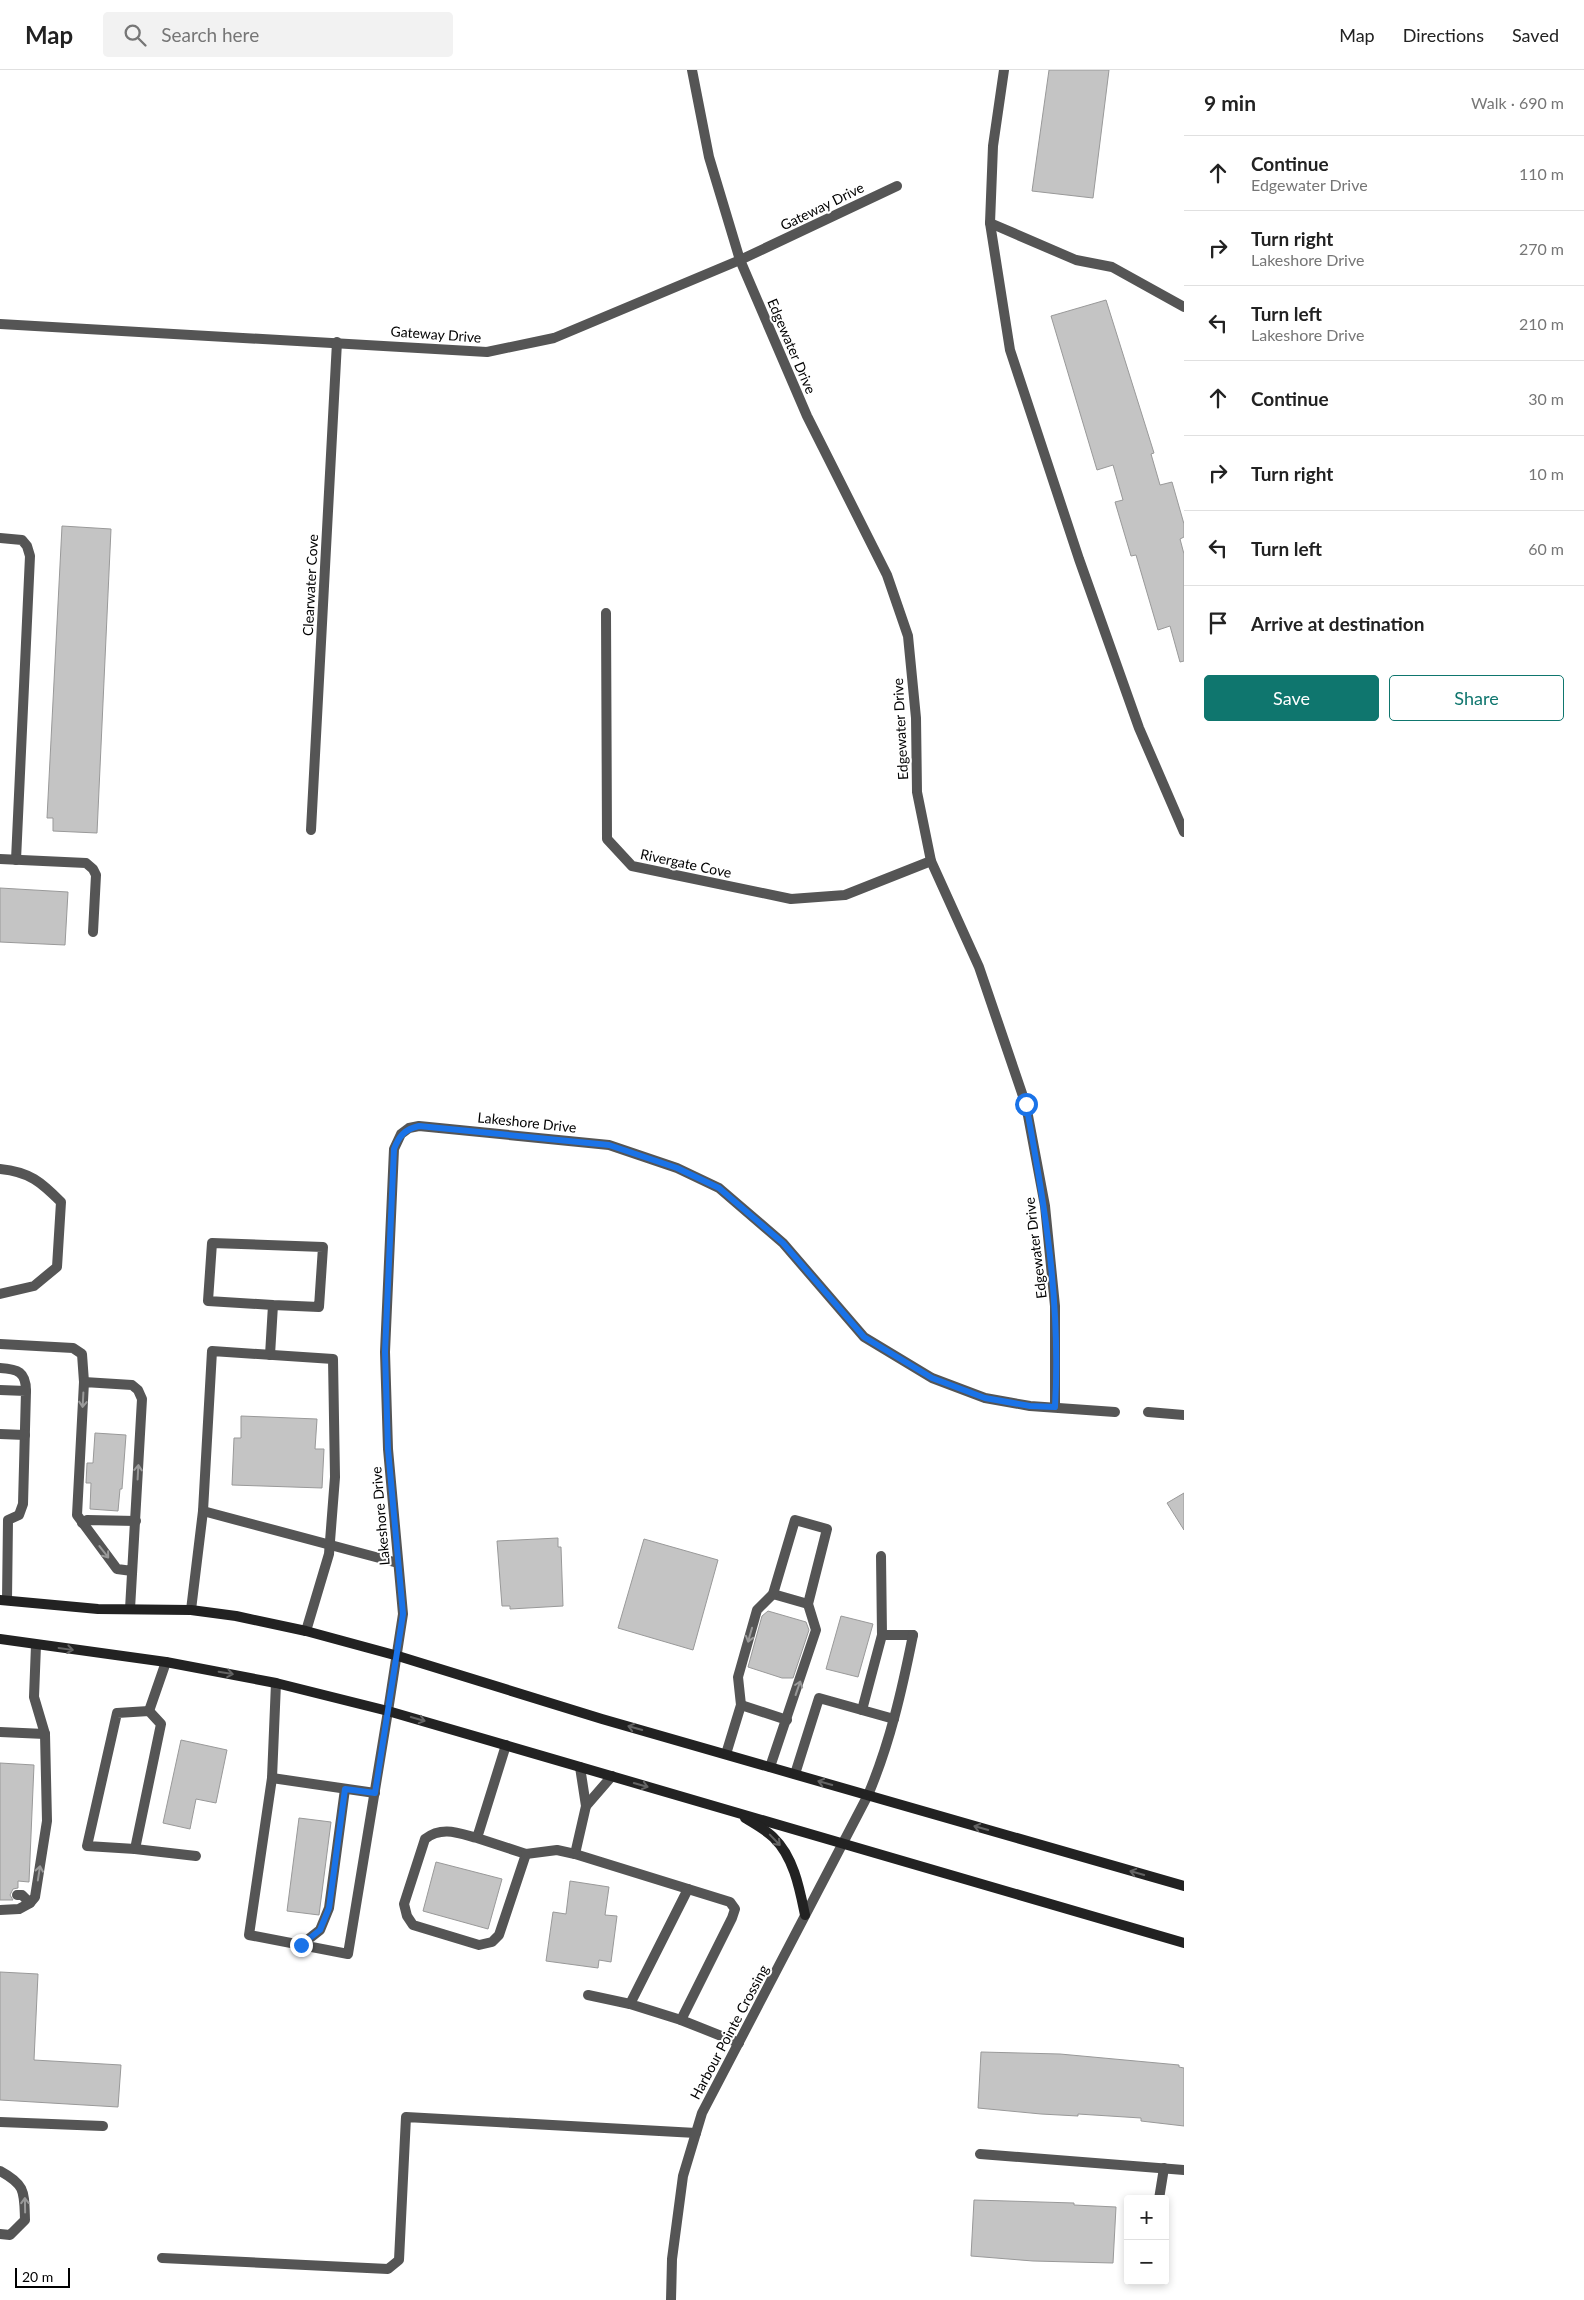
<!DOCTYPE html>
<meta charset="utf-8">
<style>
body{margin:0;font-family:Lato,sans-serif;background:#f2f2f2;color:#222}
.controls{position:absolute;right:15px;bottom:15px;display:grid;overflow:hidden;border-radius:5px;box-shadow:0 2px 8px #0003}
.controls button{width:45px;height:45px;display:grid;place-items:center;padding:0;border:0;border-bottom:1px solid #e0e0e0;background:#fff;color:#222;font:25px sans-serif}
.scale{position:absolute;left:15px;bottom:12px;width:55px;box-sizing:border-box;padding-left:5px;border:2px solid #000;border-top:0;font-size:14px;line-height:18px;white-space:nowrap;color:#000;-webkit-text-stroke:4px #fff;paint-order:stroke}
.stop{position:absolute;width:15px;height:15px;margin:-11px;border:4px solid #1a73e8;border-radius:50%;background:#fff}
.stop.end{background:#1a73e8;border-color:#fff;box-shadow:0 1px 5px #0008}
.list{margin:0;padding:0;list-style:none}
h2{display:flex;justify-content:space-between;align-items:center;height:65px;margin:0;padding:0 20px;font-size:21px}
h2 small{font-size:16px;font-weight:400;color:#767676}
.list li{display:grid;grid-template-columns:32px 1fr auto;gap:15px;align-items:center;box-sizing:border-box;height:75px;padding:0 20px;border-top:1px solid #e0e0e0}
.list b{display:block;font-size:19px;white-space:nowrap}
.list p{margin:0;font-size:16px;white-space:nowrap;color:#767676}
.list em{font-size:16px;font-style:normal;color:#767676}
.actions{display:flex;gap:10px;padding:15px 20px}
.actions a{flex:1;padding:11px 0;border:1px solid #0f766e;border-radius:5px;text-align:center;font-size:18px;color:#0f766e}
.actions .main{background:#0f766e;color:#fff}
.icon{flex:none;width:28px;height:28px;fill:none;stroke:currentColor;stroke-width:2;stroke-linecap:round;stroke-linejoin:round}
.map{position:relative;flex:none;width:1184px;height:2230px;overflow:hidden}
header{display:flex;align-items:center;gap:30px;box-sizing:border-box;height:70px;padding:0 25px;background:#fff;border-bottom:1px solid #e0e0e0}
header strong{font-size:24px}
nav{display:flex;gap:28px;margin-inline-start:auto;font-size:18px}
.search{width:350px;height:45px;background:#f2f2f2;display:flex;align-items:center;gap:12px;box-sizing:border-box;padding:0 18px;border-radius:5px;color:#767676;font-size:19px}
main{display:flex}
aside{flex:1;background:#fff}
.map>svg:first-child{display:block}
</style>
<header>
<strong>Map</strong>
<div class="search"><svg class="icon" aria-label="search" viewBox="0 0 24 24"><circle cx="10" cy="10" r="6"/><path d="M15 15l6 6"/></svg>Search here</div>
<nav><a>Map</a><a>Directions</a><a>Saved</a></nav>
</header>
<main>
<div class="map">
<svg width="1184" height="2230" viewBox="0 0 1184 2230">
<rect width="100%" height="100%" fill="#fff"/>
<g fill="#c4c4c4" stroke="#999">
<path d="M1049,0H1109L1093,128L1032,121Z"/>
<path d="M1106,230L1154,383L1151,384L1160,415L1172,412L1184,454V467L1180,469L1184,484V591L1180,592L1170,556L1158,560L1136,485L1131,486L1115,432L1123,430L1113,395L1097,400L1051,246Z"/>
<path d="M62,456L111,459L97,763L53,761V748H47Z"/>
<path d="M0,818L68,822L65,875L0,872Z"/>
<path d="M241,1346L317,1349L315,1379H324L322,1418L232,1415L234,1368H241Z"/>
<path d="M95,1363L126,1365L122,1419H120L118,1441L90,1439L91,1413H86L87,1393H93Z"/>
<path d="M1184,1423V1460L1167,1433Z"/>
<path d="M558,1468V1477H561L563,1536L510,1539V1536H502L497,1471Z"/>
<path d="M644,1469L718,1490L693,1580L618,1558Z"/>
<path d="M768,1541L806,1552L809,1560L793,1608H782L748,1597L762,1546Z"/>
<path d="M841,1546L873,1554L858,1607L826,1599Z"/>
<path d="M181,1670L227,1680L216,1733L196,1729L190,1759L163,1753Z"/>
<path d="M0,1693L34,1695L29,1812L18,1811V1818L13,1819L10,1825L13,1830H0Z"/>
<path d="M299,1748L331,1752L319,1845L287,1841Z"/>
<path d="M436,1792L502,1809L488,1859L423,1841Z"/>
<path d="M570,1811L609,1817L605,1845L617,1846L611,1892L599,1890L598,1898L546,1891L553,1842L566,1844Z"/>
<path d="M0,1902L38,1904L34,1990L121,1995L118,2037L0,2030Z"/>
<path d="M981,1982L1060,1984L1179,1995V1997L1184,1998V2056L1141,2051V2048L1078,2044V2046L1041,2044L978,2038Z"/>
<path d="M974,2130L1074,2133V2135L1116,2137L1113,2193L1033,2191L971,2186Z"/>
</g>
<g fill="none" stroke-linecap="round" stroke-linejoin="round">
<g stroke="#555" stroke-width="10">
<path d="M1004,0L993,76L990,153L1010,280L1079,489L1139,658L1184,762"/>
<path d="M990,153L1076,190L1112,197L1184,237"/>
<path d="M0,468L22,470L27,476L30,486L16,790"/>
<path d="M0,789L86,793L93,799L96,805L93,862"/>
<path d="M0,1099C30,1102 41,1112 61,1132L57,1197L34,1216L0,1224"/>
<path d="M0,1274L73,1278L82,1284L84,1312"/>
<path d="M270,1285L273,1235L319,1237L323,1177L212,1173L208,1231L273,1235"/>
<path d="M0,1298C18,1299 26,1302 26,1321"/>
<path d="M0,1320L26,1321L23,1434L19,1445L8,1450L7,1530"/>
<path d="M0,1364L25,1365"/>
<path d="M203,1441L212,1281L333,1289L335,1407L329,1484L306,1561"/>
<path d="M82,1453L87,1450L136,1451"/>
<path d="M773,1524L808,1534"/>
<path d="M130,1539L142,1329L138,1320L132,1315L84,1312L77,1445L117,1499L132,1501"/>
<path d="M191,1540L203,1441L398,1493"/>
<path d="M882,1565H913"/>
<path d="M276,1613L272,1708L249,1865L348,1884L388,1641"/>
<path d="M741,1635L787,1650"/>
<path d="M862,1640L882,1565L881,1486"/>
<path d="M149,1641L161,1654L135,1779L87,1776L117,1643Z"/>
<path d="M149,1641L166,1592"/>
<path d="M0,1662L45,1664"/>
<path d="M726,1684L741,1635L738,1607L757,1540L773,1524L795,1450L827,1459L808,1534L816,1560L770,1697"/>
<path d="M580,1697L586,1736L575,1784L730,1832L735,1839L732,1848L681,1950L739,1973"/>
<path d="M795,1704L819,1628L894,1649"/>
<path d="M272,1708L375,1723"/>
<path d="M586,1736L612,1706"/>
<path d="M477,1768C458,1763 442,1756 425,1769L404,1834L407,1846L413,1855L479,1875L492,1872L499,1865L526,1784L477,1768L506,1675"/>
<path d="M135,1779L196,1786"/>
<path d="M526,1784L557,1780L575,1784"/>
<path d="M17,1825H22L30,1833L35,1827L47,1751L45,1664L34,1627L36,1575"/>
<path d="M0,1840L19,1839L30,1833"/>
<path d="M301,1875L320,1860L329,1838L345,1719"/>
<path d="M588,1925L630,1934"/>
<path d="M681,1950L630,1934L688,1819"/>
<path d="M0,2052L103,2056"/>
<path d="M980,2084L1184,2100"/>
<path d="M0,2101C26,2115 24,2122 25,2150L10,2165L0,2164"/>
<path d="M1159,2129L1164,2098"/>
<path d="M162,2188L388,2199L399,2190L406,2047L696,2063"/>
</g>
<g stroke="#555" stroke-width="10">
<path d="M692,0L709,87L740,190L807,346L887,505L908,566L916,648L917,722L931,791L979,897L1026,1035L1045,1136L1055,1236V1337"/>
<path d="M0,254L487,282L554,268L740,190L897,116"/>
<path d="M606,543L607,769L632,796L791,829L845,825L931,791"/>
<path d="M311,760L337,272"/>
<path d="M1148,1342L1184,1345"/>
<path d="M388,1641L403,1544L388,1379L385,1282L394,1079L401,1064L409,1058L419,1056L609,1075L677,1098L719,1118L783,1173L864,1267L932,1308L985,1328L1030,1336L1115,1342"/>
<path d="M671,2230L672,2189L683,2106L702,2043L868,1725C890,1673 902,1620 913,1565"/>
</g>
<g stroke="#222" stroke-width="10">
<path d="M0,1530L98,1539L191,1540L236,1546L306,1561L398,1586L602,1649L1184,1816"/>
<path d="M0,1569L166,1592L276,1613L388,1641L1184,1873"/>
<path d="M745,1748C755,1754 766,1760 774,1768C794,1787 800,1821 805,1845"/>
</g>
</g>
<defs><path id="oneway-shaft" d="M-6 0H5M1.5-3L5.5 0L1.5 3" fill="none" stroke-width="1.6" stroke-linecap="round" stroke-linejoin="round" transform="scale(1.25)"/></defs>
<g stroke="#999">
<use href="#oneway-shaft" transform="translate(83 1330) rotate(93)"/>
<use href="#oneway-shaft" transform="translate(138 1402) rotate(-87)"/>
<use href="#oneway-shaft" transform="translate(104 1482) rotate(52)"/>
<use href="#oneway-shaft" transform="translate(750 1565) rotate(106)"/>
<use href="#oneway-shaft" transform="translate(798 1618) rotate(-71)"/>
<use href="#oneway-shaft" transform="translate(39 1803) rotate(-81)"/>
<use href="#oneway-shaft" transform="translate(25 2135) rotate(-91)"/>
</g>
<g stroke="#646464">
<use href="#oneway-shaft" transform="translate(66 1579) rotate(8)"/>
<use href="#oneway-shaft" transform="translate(226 1603) rotate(10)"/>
<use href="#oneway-shaft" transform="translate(418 1649) rotate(16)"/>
<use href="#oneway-shaft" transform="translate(635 1658) rotate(-164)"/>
<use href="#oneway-shaft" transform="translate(825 1713) rotate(-164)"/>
<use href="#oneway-shaft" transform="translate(641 1715) rotate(16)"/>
<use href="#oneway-shaft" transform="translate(981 1758) rotate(-164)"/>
<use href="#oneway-shaft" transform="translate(775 1770) rotate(46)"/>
<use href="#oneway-shaft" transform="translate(1137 1803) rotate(-164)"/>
</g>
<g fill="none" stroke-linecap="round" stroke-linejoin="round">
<path stroke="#1a73e8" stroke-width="6" d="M301,1875L320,1860L329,1838L345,1719L375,1723L403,1544L388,1379L385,1282L394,1079C399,1066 405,1059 419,1056L609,1075L677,1098L719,1118L783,1173L864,1267L932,1308L985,1328L1030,1336L1055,1337C1061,1234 1045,1135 1026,1034"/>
</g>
<g text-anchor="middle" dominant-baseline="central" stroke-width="4" stroke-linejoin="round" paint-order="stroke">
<g font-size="14" fill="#000" stroke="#fff">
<text transform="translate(822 136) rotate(-26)">Gateway Drive</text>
<text transform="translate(436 264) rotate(4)">Gateway Drive</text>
<text transform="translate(792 276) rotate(67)">Edgewater Drive</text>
<text transform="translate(310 515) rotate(-87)">Clearwater Cove</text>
<text transform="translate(900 659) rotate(-93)">Edgewater Drive</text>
<text transform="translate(686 793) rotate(12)">Rivergate Cove</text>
<text transform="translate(527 1052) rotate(6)">Lakeshore Drive</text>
<text transform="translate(1035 1178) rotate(-97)">Edgewater Drive</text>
<text transform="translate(380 1446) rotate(-95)">Lakeshore Drive</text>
<text transform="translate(729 1962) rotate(-62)">Harbour Pointe Crossing</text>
</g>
</g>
</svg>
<div class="controls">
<button>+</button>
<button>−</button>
</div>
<div class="scale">20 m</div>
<div class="stop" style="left:1026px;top:1034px"></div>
<div class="stop end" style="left:301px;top:1875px"></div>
</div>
<aside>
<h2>9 min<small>Walk · 690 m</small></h2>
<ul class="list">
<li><svg class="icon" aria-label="ahead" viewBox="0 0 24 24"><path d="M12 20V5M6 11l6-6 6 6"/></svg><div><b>Continue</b><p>Edgewater Drive</p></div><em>110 m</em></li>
<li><svg class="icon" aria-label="right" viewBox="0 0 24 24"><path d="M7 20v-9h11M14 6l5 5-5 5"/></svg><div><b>Turn right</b><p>Lakeshore Drive</p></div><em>270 m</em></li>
<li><svg class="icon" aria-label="left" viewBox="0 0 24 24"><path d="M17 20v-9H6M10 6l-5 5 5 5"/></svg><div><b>Turn left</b><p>Lakeshore Drive</p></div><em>210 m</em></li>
<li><svg class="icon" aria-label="ahead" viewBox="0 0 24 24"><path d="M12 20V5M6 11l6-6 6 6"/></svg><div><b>Continue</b></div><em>30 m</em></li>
<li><svg class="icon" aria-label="right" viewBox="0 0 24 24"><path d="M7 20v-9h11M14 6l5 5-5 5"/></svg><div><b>Turn right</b></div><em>10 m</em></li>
<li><svg class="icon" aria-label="left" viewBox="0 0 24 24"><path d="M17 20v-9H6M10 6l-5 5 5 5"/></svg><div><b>Turn left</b></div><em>60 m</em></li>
<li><svg class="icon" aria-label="arrive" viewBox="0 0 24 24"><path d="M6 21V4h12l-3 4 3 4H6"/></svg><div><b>Arrive at destination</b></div></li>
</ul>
<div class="actions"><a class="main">Save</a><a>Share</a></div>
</aside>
</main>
